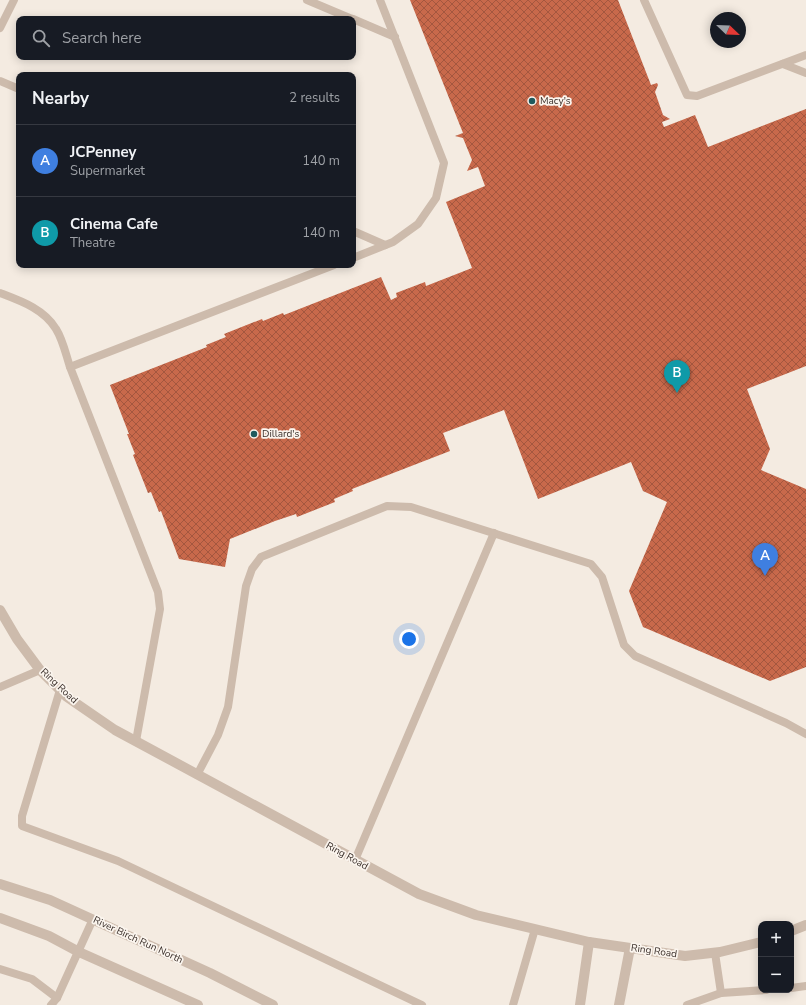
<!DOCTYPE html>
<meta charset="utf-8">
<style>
body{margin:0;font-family:"Nunito Sans",sans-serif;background:#242831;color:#f1f3f6}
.controls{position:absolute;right:12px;bottom:12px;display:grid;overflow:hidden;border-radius:8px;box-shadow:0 2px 10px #0003}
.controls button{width:36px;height:36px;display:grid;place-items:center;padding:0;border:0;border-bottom:1px solid #363941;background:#171b24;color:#f1f3f6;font:20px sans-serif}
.compass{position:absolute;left:710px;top:12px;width:36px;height:36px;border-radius:50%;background:#171b24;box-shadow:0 2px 10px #0003;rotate:113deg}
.you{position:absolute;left:409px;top:639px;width:14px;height:14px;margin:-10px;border:3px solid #fff;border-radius:50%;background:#1a73e8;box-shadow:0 0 0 6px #1a73e833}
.badge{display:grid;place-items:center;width:26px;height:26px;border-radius:50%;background:#0b8043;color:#fff;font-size:13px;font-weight:700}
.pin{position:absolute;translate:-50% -33px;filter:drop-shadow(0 1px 2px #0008)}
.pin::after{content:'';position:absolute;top:21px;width:14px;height:12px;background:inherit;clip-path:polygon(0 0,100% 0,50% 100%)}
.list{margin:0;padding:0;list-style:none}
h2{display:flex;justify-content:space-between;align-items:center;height:52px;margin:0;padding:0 16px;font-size:17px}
h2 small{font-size:13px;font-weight:400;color:#9ea1a6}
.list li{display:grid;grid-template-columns:26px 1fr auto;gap:12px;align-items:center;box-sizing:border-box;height:72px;padding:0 16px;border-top:1px solid #363941}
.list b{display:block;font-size:15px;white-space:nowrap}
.list p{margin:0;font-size:13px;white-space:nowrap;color:#9ea1a6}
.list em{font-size:13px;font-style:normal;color:#9ea1a6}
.icon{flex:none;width:22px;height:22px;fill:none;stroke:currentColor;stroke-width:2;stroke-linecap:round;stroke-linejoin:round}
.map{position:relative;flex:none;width:806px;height:1005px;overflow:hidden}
.search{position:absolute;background:#171b24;box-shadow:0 2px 10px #0003;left:16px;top:16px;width:340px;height:44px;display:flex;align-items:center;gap:10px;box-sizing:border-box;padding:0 14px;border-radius:8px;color:#9ea1a6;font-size:15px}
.panel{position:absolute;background:#171b24;box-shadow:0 2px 10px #0003;left:16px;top:72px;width:340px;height:196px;border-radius:8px}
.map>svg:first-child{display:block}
</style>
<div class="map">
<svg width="806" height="1005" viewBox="0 0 806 1005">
<defs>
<pattern id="building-cross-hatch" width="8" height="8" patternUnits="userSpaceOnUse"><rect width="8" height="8" fill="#c8694b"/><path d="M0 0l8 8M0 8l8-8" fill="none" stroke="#a4573f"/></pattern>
</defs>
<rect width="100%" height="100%" fill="#f4ebe1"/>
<path fill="url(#building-cross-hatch)" d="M410,0H618L651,85L657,83L658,85L655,92L663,115L670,119L662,122L664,127L695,115L708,147L806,109V366L747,389L770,449L761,470L806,489V667L770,681L643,627L629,591L667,502L643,491L631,462L538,499L504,410L443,433L450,451L352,489L353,491L334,499L335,502L297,517L296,514L275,521L230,539L225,567L179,559L161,511L159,512L151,492L148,493L133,455L135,454L127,434H129L110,385L207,347L206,345L226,337L224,334L262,319L263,321L283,313L284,315L381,277L391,300L397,297L396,293L425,282L426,286L472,268L446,202L485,186L478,167L467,171L472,160L463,138L455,136L463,133Z"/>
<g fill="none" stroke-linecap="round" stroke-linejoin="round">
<g stroke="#cdbbac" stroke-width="8">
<path d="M307,0L352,19"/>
<path d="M644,0L687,95L697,96L806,55"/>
<path d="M353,19L395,37"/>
<path d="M0,28L14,0"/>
<path d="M783,64L806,73"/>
<path d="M0,81L19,89"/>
<path d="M353,231L385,245"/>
<path d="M353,258L393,242L418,224L436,198L444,163L380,0"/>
<path d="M0,293C21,301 44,309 56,329C63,340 66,355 70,367L334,265"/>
<path d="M70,367L158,592L160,609L136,741"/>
<path d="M0,687L40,670"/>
<path d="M60,690L22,816V826L118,861L422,1005"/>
<path d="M197,775L218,735L228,707L246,586L252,569L261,557L387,506L411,507L591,564L602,577L624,645L635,656L786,723L806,734"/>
<path d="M355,860L494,533"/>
<path d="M715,953L721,993L766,990"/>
<path d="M0,969L32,979L57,998"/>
<path d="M791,988L806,986"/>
<path d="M51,1005L57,998L93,919"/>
<path d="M513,1005L535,929"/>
<path d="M687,1005L721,993"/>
</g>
<g stroke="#cdbbac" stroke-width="10">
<path d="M0,610L17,639L40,670L67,697L115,730L419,894L476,915L589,942L685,956L720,952L761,942"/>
<path d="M0,884L50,900L210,973L273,1005"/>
<path d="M0,918L49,936L79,952L198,1005"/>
<path d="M791,931L806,925"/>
<path d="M580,1005L589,942"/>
<path d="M619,1005L630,948"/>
</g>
</g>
<g fill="#1f5a5e" stroke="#fbf5ee" stroke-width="1.5">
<circle cx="532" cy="101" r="4"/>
<circle cx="254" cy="434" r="4"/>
</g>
<g text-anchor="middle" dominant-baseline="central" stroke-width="3.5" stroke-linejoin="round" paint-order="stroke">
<g font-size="10" fill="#3b302b" stroke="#fbf5ee" text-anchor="start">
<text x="540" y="101">Macy's</text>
<text x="262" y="434">Dillard's</text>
</g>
<g font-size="10" fill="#3b302b" stroke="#fbf5ee">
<text transform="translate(59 686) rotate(43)">Ring Road</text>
<text transform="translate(347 856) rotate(29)">Ring Road</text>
<text transform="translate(138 940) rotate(25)">River Birch Run North</text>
<text transform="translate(654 951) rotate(8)">Ring Road</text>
</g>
</g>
</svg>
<div class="controls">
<button>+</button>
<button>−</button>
</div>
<svg class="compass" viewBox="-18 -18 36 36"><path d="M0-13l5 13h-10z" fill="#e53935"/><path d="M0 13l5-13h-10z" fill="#9ea1a6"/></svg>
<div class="you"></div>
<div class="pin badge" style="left:765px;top:576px;background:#3f7fe0">A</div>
<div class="pin badge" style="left:677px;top:393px;background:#0f9aa8">B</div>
<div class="search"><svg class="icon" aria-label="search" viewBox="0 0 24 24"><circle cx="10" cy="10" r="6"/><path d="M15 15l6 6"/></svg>Search here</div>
<section class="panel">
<h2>Nearby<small>2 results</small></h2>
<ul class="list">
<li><span class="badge" style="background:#3f7fe0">A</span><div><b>JCPenney</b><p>Supermarket</p></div><em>140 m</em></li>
<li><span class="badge" style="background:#0f9aa8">B</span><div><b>Cinema Cafe</b><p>Theatre</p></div><em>140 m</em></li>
</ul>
</section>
</div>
